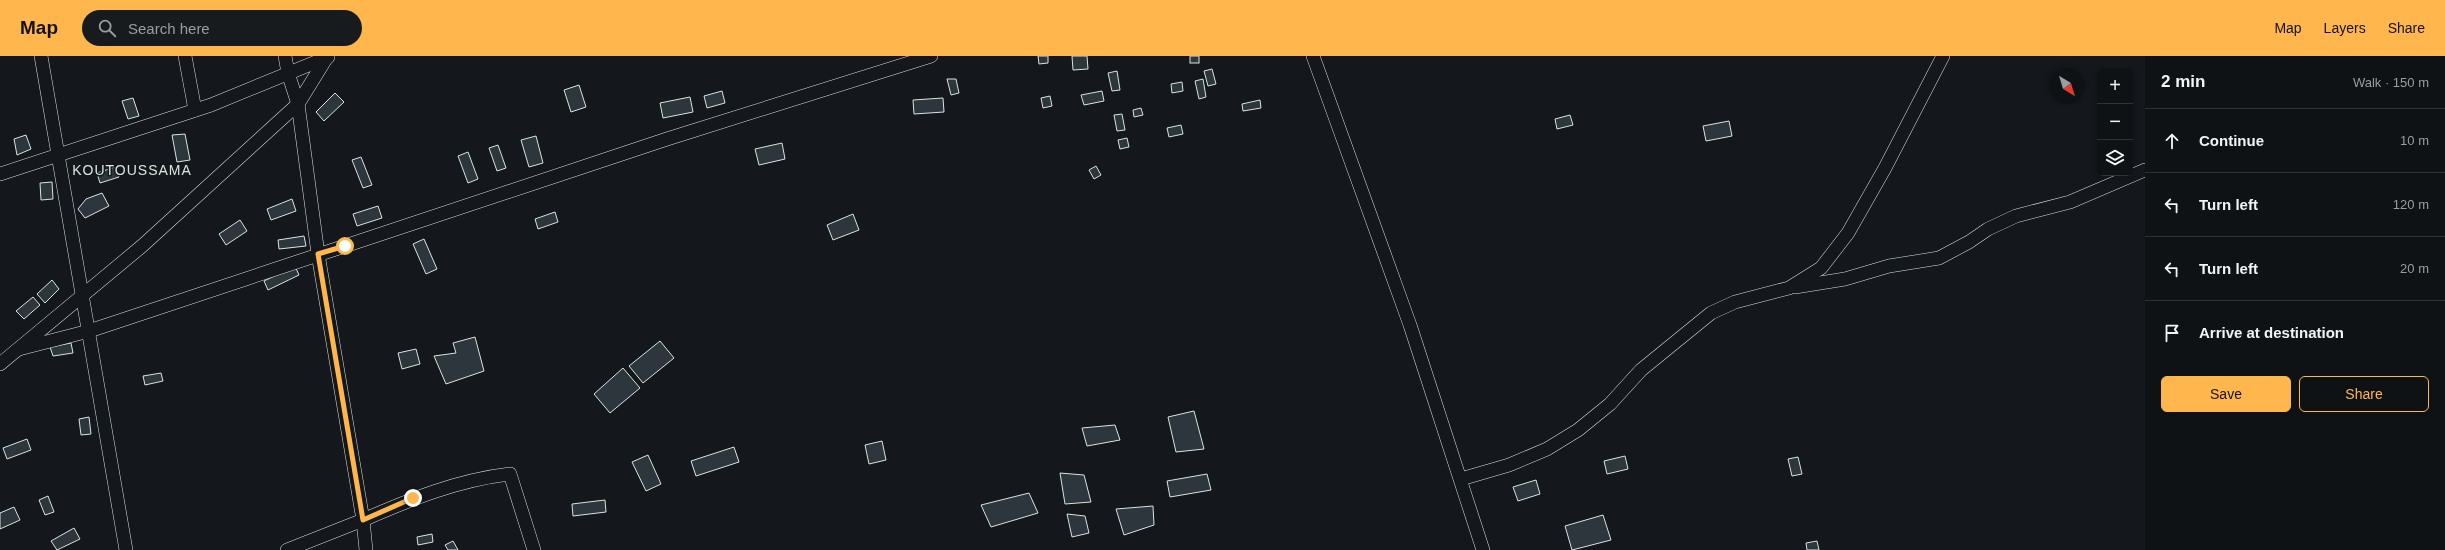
<!DOCTYPE html>
<meta charset="utf-8">
<style>
body{margin:0;font-family:Helvetica,sans-serif;background:#181b1e;color:#f1f3f6}
.controls{position:absolute;right:12px;top:12px;display:grid;overflow:hidden;border-radius:6px;box-shadow:0 2px 6px #0003}
.controls button{width:36px;height:36px;display:grid;place-items:center;padding:0;border:0;border-bottom:1px solid #2f3234;background:#0f1215;color:#f1f3f6;font:20px sans-serif}
.compass{position:absolute;left:2049px;top:12px;width:36px;height:36px;border-radius:50%;background:#0f1215;box-shadow:0 2px 6px #0003;rotate:142deg}
.stop{position:absolute;width:12px;height:12px;margin:-9px;border:3px solid #ffb74d;border-radius:50%;background:#fff}
.stop.end{background:#ffb74d;border-color:#fff;box-shadow:0 1px 4px #0008}
.list{margin:0;padding:0;list-style:none}
h2{display:flex;justify-content:space-between;align-items:center;height:52px;margin:0;padding:0 16px;font-size:17px}
h2 small{font-size:13px;font-weight:400;color:#9b9ea0}
.list li{display:grid;grid-template-columns:26px 1fr auto;gap:12px;align-items:center;box-sizing:border-box;height:64px;padding:0 16px;border-top:1px solid #2f3234}
.list b{display:block;font-size:15px;white-space:nowrap}
.list em{font-size:13px;font-style:normal;color:#9b9ea0}
.actions{display:flex;gap:8px;padding:12px 16px}
.actions a{flex:1;padding:9px 0;border:1px solid #ffb74d;border-radius:6px;text-align:center;font-size:14px;color:#ffb74d}
.actions .main{background:#ffb74d;color:#111}
.icon{flex:none;width:22px;height:22px;fill:none;stroke:currentColor;stroke-width:2;stroke-linecap:round;stroke-linejoin:round}
.map{position:relative;flex:none;width:2145px;height:494px;overflow:hidden}
header{display:flex;align-items:center;gap:24px;box-sizing:border-box;height:56px;padding:0 20px;background:#ffb74d;color:#111}
header strong{font-size:19px}
nav{display:flex;gap:22px;margin-inline-start:auto;font-size:14px}
.search{width:280px;height:36px;background:#181b1e;display:flex;align-items:center;gap:10px;box-sizing:border-box;padding:0 14px;border-radius:22px;color:#9b9ea0;font-size:15px}
main{display:flex}
aside{flex:1;background:#0f1215}
.map>svg:first-child{display:block}
</style>
<header>
<strong>Map</strong>
<div class="search"><svg class="icon" aria-label="search" viewBox="0 0 24 24"><circle cx="10" cy="10" r="6"/><path d="M15 15l6 6"/></svg>Search here</div>
<nav><a>Map</a><a>Layers</a><a>Share</a></nav>
</header>
<main>
<div class="map">
<svg width="2145" height="494" viewBox="0 0 2145 494">
<rect width="100%" height="100%" fill="#14181c"/>
<g fill="#2c363c" stroke="#d8e6dc">
<path d="M1038,0H1048V7L1039,8Z"/>
<path d="M1072,0H1087L1088,13L1073,14Z"/>
<rect x="1190" y="0" width="9" height="7"/>
<path d="M1212,13L1216,28L1208,30L1204,15Z"/>
<path d="M1117,15L1120,34L1112,35L1108,17Z"/>
<path d="M947,23H956L959,37L951,39Z"/>
<path d="M1203,23L1206,41L1199,43L1195,25Z"/>
<path d="M1182,26L1183,35L1172,37L1171,28Z"/>
<path d="M579,29L586,51L571,56L564,34Z"/>
<path d="M722,35L725,47L707,52L704,40Z"/>
<path d="M1102,35L1104,45L1084,49L1081,39Z"/>
<path d="M335,37L344,46L324,65L316,56Z"/>
<path d="M1050,40L1052,50L1043,52L1041,42Z"/>
<path d="M690,41L693,56L663,62L660,47Z"/>
<path d="M133,42L139,60L128,63L122,45Z"/>
<path d="M943,42L944,56L914,58L913,44Z"/>
<path d="M1260,44L1261,52L1243,55L1242,48Z"/>
<path d="M1141,52L1143,59L1134,61L1133,54Z"/>
<path d="M1122,58L1125,74L1117,75L1114,59Z"/>
<path d="M1570,59L1573,69L1557,73L1555,63Z"/>
<path d="M1729,65L1732,80L1706,85L1703,70Z"/>
<path d="M1181,69L1183,78L1169,81L1167,72Z"/>
<path d="M185,78L190,104L177,106L172,79Z"/>
<path d="M26,79L31,93L17,99L14,83Z"/>
<path d="M536,80L543,107L529,111L521,84Z"/>
<path d="M1127,82L1129,91L1120,93L1118,84Z"/>
<path d="M782,87L785,103L759,109L755,93Z"/>
<path d="M498,89L506,112L497,115L489,92Z"/>
<path d="M468,96L478,123L468,127L458,100Z"/>
<path d="M361,101L372,129L363,132L352,104Z"/>
<path d="M1096,110L1101,119L1094,123L1089,114Z"/>
<path d="M115,111L119,121L100,127L97,117Z"/>
<path d="M52,126L53,143L41,144L40,127Z"/>
<path d="M102,137L109,150L85,162L78,153L86,143Z"/>
<path d="M292,143L296,155L271,164L267,153Z"/>
<path d="M378,150L382,162L357,170L353,158Z"/>
<path d="M555,156L558,166L538,173L535,163Z"/>
<path d="M853,158L859,174L833,184L827,169Z"/>
<path d="M240,164L247,175L226,189L219,178Z"/>
<path d="M304,180L306,190L279,193L278,184Z"/>
<path d="M424,183L437,213L426,218L413,188Z"/>
<path d="M295,210L299,219L268,234L264,225Z"/>
<path d="M52,224L59,233L45,247L37,238Z"/>
<path d="M33,241L40,249L24,263L16,255Z"/>
<path d="M475,281L484,315L446,328L434,300L456,297L453,287Z"/>
<path d="M660,285L674,302L643,327L629,310Z"/>
<path d="M71,287L73,297L53,300L50,291Z"/>
<path d="M416,293L420,308L402,313L398,297Z"/>
<path d="M623,312L640,332L610,357L594,338Z"/>
<path d="M161,317L163,325L145,329L143,320Z"/>
<path d="M1194,355L1204,393L1176,396L1168,361Z"/>
<path d="M89,361L91,378L81,379L79,363Z"/>
<path d="M1115,369L1120,384L1087,390L1082,372Z"/>
<path d="M27,383L31,394L7,403L3,392Z"/>
<path d="M882,385L886,404L869,408L865,389Z"/>
<path d="M734,391L739,406L696,420L691,405Z"/>
<path d="M648,399L661,428L646,435L632,406Z"/>
<path d="M1625,400L1628,413L1607,418L1604,405Z"/>
<path d="M1798,401L1802,418L1792,420L1788,403Z"/>
<path d="M1060,417L1084,419L1091,446L1065,448Z"/>
<path d="M1207,418L1211,434L1170,441L1167,425Z"/>
<path d="M1536,424L1540,438L1518,445L1513,431Z"/>
<path d="M1029,437L1038,457L991,471L981,449Z"/>
<path d="M48,440L54,456L45,459L39,444Z"/>
<path d="M605,444L606,456L573,460L572,448Z"/>
<path d="M1153,450L1154,469L1124,479L1116,453Z"/>
<path d="M14,451L20,464L0,473V457Z"/>
<path d="M1067,458L1085,460L1089,477L1072,481Z"/>
<path d="M1603,459L1611,484L1572,494L1565,470Z"/>
<path d="M74,472L80,483L57,494L51,485Z"/>
<path d="M432,478L433,486L418,489L417,481Z"/>
<path d="M453,485L458,494H448L445,489Z"/>
<path d="M1817,485L1819,494H1807L1806,487Z"/>
</g>
<g fill="none" stroke-linecap="round" stroke-linejoin="round">
<g stroke="#d8e6dc" stroke-width="14">
<g id="minor">
<path d="M41,0L126,494"/>
<path d="M185,0L195,54"/>
<path d="M285,0L288,17L298,48L318,198L363,464C411,443 458,424 510,418L534,494"/>
<path d="M1313,0L1410,269L1483,494"/>
<path d="M0,118L211,49L328,1"/>
<path d="M1795,231L1845,223L1889,210L1939,202L1969,186L1988,173L2016,160L2070,146L2145,114"/>
<path d="M19,293L89,275L667,83L931,0"/>
<path d="M0,308L142,190L298,48L327,1"/>
<path d="M1461,423L1509,409L1547,393L1578,374L1610,348L1641,314L1711,257L1735,246L1789,232L1821,212L1848,177L1885,112L1943,0"/>
<path d="M287,494L363,464L366,494"/>
</g>
</g>
<use href="#minor" stroke="#14181c" stroke-width="13"/>
</g>
<g fill="none" stroke-linecap="round" stroke-linejoin="round">
<path stroke="#ffb74d" stroke-width="5" d="M345,190L318,198L363,464L413,442"/>
</g>
<g text-anchor="middle" dominant-baseline="central" stroke-width="3" stroke-linejoin="round" paint-order="stroke">
<g font-size="14" letter-spacing="1" fill="#d8e6dc" stroke="#14181c">
<text x="132" y="114">KOUTOUSSAMA</text>
</g>
</g>
</svg>
<div class="controls">
<button>+</button>
<button>−</button>
<button><svg class="icon" aria-label="layers" viewBox="0 0 24 24"><path d="M12 4l9 5-9 5-9-5zM3 14l9 5 9-5"/></svg></button>
</div>
<svg class="compass" viewBox="-18 -18 36 36"><path d="M0-13l5 13h-10z" fill="#e53935"/><path d="M0 13l5-13h-10z" fill="#9b9ea0"/></svg>
<div class="stop" style="left:345px;top:190px"></div>
<div class="stop end" style="left:413px;top:442px"></div>
</div>
<aside>
<h2>2 min<small>Walk · 150 m</small></h2>
<ul class="list">
<li><svg class="icon" aria-label="ahead" viewBox="0 0 24 24"><path d="M12 20V5M6 11l6-6 6 6"/></svg><div><b>Continue</b></div><em>10 m</em></li>
<li><svg class="icon" aria-label="left" viewBox="0 0 24 24"><path d="M17 20v-9H6M10 6l-5 5 5 5"/></svg><div><b>Turn left</b></div><em>120 m</em></li>
<li><svg class="icon" aria-label="left" viewBox="0 0 24 24"><path d="M17 20v-9H6M10 6l-5 5 5 5"/></svg><div><b>Turn left</b></div><em>20 m</em></li>
<li><svg class="icon" aria-label="arrive" viewBox="0 0 24 24"><path d="M6 21V4h12l-3 4 3 4H6"/></svg><div><b>Arrive at destination</b></div></li>
</ul>
<div class="actions"><a class="main">Save</a><a>Share</a></div>
</aside>
</main>
